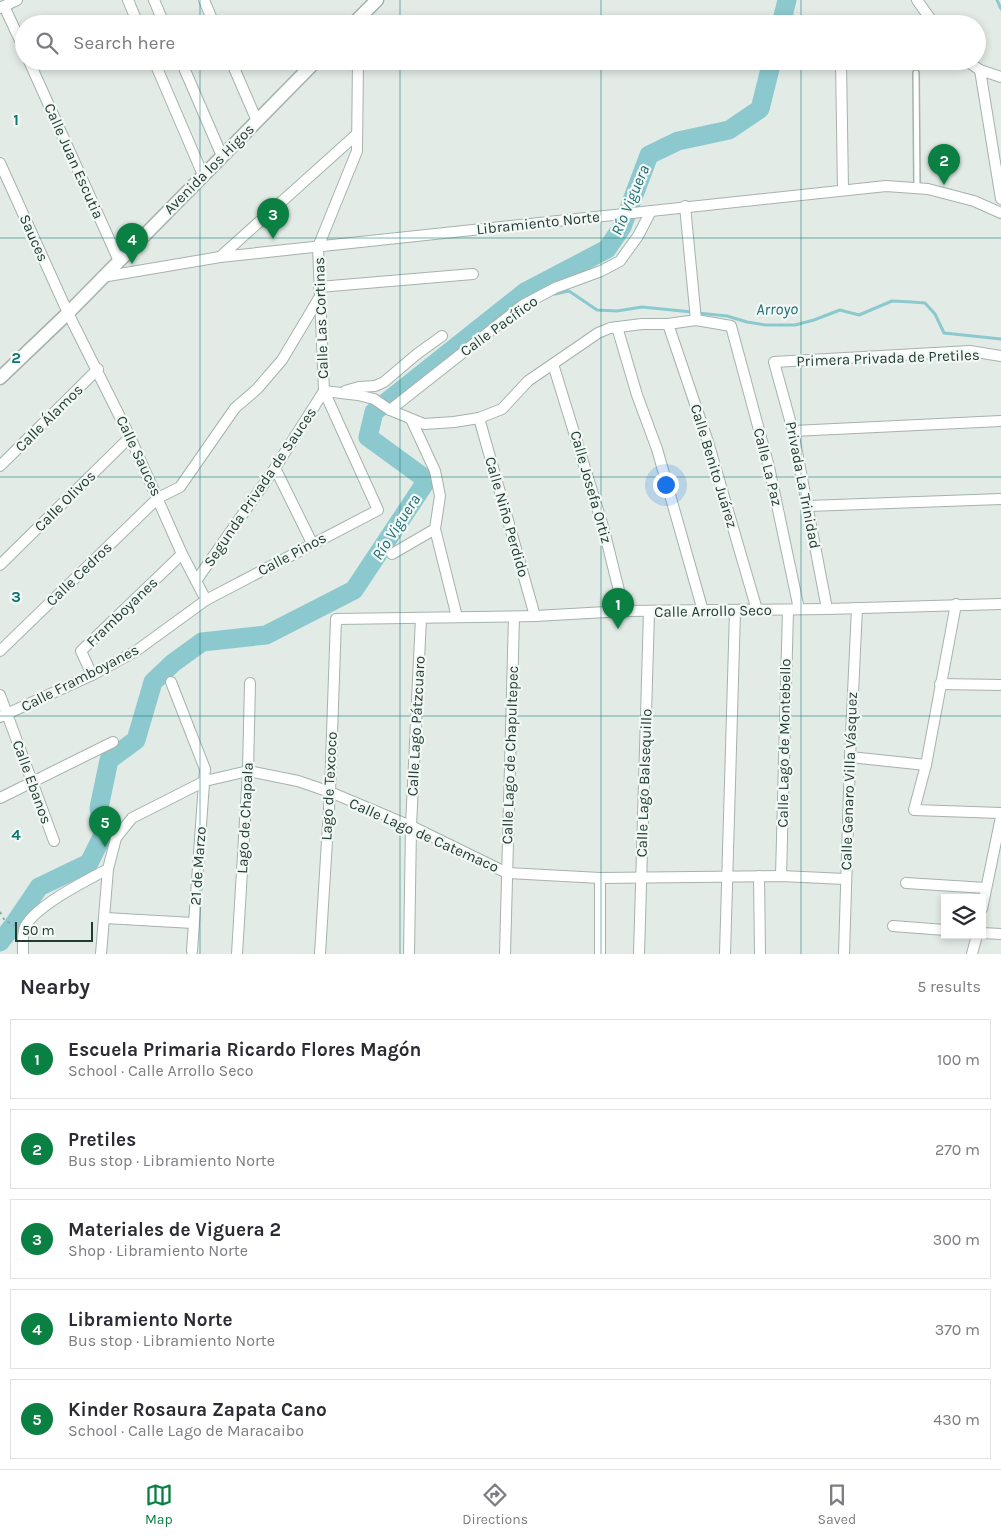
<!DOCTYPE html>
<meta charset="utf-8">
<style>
body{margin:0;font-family:Karla,sans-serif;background:#f7f7f7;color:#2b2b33}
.controls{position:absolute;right:15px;bottom:15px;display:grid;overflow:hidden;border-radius:0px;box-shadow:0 2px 8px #0003}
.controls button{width:45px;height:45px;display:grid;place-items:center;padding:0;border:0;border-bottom:1px solid #e1e1e2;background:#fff;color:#2b2b33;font:25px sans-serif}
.scale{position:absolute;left:15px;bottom:12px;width:78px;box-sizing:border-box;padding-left:5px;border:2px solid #233c33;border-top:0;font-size:14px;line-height:18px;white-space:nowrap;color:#233c33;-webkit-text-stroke:4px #f2f8f5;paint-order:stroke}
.you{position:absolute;left:665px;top:484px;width:18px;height:18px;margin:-12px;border:4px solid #fff;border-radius:50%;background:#1a73e8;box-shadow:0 0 0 8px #1a73e833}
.badge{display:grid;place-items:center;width:32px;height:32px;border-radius:50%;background:#0b8043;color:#fff;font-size:16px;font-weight:700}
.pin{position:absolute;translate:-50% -41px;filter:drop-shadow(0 1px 2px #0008)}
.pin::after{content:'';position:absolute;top:26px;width:18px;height:15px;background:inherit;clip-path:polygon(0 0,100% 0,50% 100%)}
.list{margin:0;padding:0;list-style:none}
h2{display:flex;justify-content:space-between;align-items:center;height:65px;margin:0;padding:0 20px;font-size:21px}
h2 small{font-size:16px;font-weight:400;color:#7c7c81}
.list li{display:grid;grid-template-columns:32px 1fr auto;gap:15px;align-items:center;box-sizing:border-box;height:80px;margin:0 10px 10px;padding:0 10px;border:1px solid #e1e1e2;border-radius:0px}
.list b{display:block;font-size:19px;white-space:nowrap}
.list p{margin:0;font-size:16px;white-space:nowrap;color:#7c7c81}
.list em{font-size:16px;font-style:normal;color:#7c7c81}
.icon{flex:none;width:28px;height:28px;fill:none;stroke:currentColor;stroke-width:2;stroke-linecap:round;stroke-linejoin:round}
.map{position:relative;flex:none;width:1001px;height:954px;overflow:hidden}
.search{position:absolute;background:#fff;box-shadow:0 2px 8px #0003;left:15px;right:15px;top:15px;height:55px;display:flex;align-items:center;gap:12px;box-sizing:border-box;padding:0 18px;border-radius:28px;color:#7c7c81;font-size:19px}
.sheet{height:515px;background:#fff}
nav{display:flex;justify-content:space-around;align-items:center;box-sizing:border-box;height:70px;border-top:1px solid #e1e1e2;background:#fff;font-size:14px;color:#7c7c81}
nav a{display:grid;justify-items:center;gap:2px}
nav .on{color:#0b8043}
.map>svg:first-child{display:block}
</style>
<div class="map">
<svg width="1001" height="954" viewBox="0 0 1001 954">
<rect width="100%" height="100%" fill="#e2ebe6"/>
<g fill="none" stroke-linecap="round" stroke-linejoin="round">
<g stroke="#8cc9ce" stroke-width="3">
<path d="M997,0L1001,9"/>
<path d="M546,282L555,294L569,291L597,310L617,311L642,307L692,312"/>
<path d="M698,313L727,316L747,322L765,325H795L814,320L840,310L859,315L892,301L912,302L925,303L935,314L944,333L1001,339"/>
</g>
<g stroke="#8cc9ce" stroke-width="19">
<path d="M781,24L787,0"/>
<path d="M0,942L12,927L39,887L89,863L103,835L99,808L109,760L136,740L153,682L173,663L202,642L266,635L354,590L427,480L368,437L374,412L525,292L607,249L622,227L649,155L678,141L729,130L760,109L772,61"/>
</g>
<g stroke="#a5b3ad" stroke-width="8">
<path id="service" d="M916,73L917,188"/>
</g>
<g stroke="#a5b3ad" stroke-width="12">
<g id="minor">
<path d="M128,0L138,24"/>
<path d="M154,0L164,24"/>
<path d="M204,0L214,24"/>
<path d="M917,0L934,24"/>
<path d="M4,6L24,49"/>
<path d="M0,8L17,0"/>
<path d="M29,61L119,261"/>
<path d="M154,61L203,175"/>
<path d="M181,61L222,156"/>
<path d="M231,61L257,121"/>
<path d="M841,61L843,190"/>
<path d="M967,61L980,70L1001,77"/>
<path d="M980,70L1001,199"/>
<path d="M0,163L68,313L130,437L182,554L206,600"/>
<path d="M685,206L696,320"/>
<path d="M220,257L357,134"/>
<path d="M102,277L220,257L886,186L928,189L974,201L1001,213"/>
<path d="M319,287L473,274"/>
<path d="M668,324L708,442L757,610"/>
<path d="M617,327L637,395L657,449L703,611"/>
<path d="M553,364L604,530L624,611"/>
<path d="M345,391L359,387L375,386L384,382L417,354L442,336"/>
<path d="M390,410L523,305L555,288L601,271L620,261L638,236L651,211"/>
<path d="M479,418L535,616"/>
<path d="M411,419L435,471L440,496L435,529L457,617"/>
<path d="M793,431L1001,421"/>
<path d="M0,466L98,369"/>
<path d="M275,468L312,543"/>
<path d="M808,506L1001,499"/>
<path d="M392,554L435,529"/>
<path d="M0,565L130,437"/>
<path d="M196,581L275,468L324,391L358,395L374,399L390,410L424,424L454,422L479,418L502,409L528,381L598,333L610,328L642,324H668L696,320L731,326L769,467L799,609"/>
<path d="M956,604L926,765L914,810L1001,813"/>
<path d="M827,609L793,431L774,362L970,351L1001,356"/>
<path d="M0,651L158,498L180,487L235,408L257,389L282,360L319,298"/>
<path d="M92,675L81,651L182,554"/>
<path d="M171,682L205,769L192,951"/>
<path d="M940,684L1001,685"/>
<path d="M0,695L54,841"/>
<path d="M0,717L92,675L136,651L206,600L378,510L324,391L318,247L357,151L358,61"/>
<path d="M850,757L926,765"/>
<path d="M0,798L113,742"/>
<path d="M759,876L760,954"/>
<path d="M781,876L788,610"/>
<path d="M906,883L986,888"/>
<path d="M982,909L1001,817"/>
<path d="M105,918L193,923"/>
<path d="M893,926L945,930"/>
<path d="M982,933L1001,934"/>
<path d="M23,954C23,946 22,934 25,927C35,906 87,880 108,869"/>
<path d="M101,954L108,869L116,838L132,818L205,781L248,771L298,781L330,792L411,826L507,873L600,878L781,876L845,879"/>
<path d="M237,954L248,771L250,683"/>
<path d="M320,954L330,792L336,619L535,616L624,611L827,609L1001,604"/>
<path d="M409,954L411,826L421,618"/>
<path d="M505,954L514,617"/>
<path d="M600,954V878"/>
<path d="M639,954L649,612"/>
<path d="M725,954L735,611"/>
<path d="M844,954L850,757L857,608"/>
<path d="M972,954L977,935"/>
</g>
</g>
<g stroke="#a5b3ad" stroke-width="15">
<g id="tertiary">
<path d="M353,24L377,0"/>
<path d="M0,378L68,313L316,61"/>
</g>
</g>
<path stroke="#84ae9d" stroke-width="2" stroke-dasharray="2.5 4" stroke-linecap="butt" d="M0,912L5,921L15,925"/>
<use href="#service" stroke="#fff" stroke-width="5"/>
<use href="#minor" stroke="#fff" stroke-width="10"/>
<use href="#tertiary" stroke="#fff" stroke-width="12"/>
</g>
<path fill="none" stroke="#0f766e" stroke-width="1" stroke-opacity="0.55" d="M200,0V24M400,0V24M601,0V24M801,0V24M200,61V954M400,61V954M601,61V954M801,61V954M0,238H1001M0,477H1001M0,716H1001"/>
<g text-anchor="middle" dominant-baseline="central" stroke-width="4.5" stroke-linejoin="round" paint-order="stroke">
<g font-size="15" fill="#233c33" stroke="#f2f8f5">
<text transform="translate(74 161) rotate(66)">Calle Juan Escutia</text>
<text transform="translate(209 169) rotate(-45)">Avenida los Higos</text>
<text transform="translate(538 223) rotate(-6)">Libramiento Norte</text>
<text transform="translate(34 238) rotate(66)">Sauces</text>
<text transform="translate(321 318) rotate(-92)">Calle Las Cortinas</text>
<text transform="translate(499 326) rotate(-36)">Calle Pacífico</text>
<text transform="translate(888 358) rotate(-2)">Primera Privada de Pretiles</text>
<text transform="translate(49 418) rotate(-45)">Calle Álamos</text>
<text transform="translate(139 456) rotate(65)">Calle Sauces</text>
<text transform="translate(714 466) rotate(73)">Calle Benito Juárez</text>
<text transform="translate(768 467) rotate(76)">Calle La Paz</text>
<text transform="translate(803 485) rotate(79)">Privada La Trinidad</text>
<text transform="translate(260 487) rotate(-56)">Segunda Privada de Sauces</text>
<text transform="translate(591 487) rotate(74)">Calle Josefa Ortiz</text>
<text transform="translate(65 501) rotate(-45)">Calle Olivos</text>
<text transform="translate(507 517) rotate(74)">Calle Niño Perdido</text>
<text transform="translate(292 554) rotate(-28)">Calle Pinos</text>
<text transform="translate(79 574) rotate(-44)">Calle Cedros</text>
<text transform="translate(713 611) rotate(-1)">Calle Arrollo Seco</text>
<text transform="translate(122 612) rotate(-44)">Framboyanes</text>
<text transform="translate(80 678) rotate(-27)">Calle Framboyanes</text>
<text transform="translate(416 726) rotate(-87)">Calle Lago Pátzcuaro</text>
<text transform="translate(784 743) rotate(-89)">Calle Lago de Montebello</text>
<text transform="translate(510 755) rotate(-88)">Calle Lago de Chapultepec</text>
<text transform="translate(849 781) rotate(-88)">Calle Genaro Villa Vásquez</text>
<text transform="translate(32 782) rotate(70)">Calle Ebanos</text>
<text transform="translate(644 783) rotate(-88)">Calle Lago Balsequillo</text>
<text transform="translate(329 786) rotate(-87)">Lago de Texcoco</text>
<text transform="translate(245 818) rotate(-87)">Lago de Chapala</text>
<text transform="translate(424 835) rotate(24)">Calle Lago de Catemaco</text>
<text transform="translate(198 866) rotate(-86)">21 de Marzo</text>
</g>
<g font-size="16" font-style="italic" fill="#206d75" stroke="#f2f8f5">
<text transform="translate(630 200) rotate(-67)">Río Viguera</text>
<text transform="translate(777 309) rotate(-1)">Arroyo</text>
<text transform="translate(396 527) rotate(-57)">Río Viguera</text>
</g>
</g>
<g font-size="16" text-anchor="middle" font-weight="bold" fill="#0f766e" stroke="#f2f8f5" stroke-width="4.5" stroke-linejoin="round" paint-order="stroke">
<text x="16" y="125">1</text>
<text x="16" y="363">2</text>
<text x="16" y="602">3</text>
<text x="16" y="840">4</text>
</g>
</svg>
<div class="controls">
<button><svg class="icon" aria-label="layers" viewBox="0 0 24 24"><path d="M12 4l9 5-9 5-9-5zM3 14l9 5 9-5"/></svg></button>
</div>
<div class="scale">50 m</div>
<div class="you"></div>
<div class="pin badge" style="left:618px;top:629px">1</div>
<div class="pin badge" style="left:944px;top:185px">2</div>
<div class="pin badge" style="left:273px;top:239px">3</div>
<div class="pin badge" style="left:132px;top:264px">4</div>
<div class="pin badge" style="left:105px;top:847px">5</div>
<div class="search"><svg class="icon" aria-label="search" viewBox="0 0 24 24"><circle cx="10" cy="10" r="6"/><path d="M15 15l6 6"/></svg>Search here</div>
</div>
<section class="sheet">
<h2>Nearby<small>5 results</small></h2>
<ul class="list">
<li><span class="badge">1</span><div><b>Escuela Primaria Ricardo Flores Magón</b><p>School · Calle Arrollo Seco</p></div><em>100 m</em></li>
<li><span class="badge">2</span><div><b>Pretiles</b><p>Bus stop · Libramiento Norte</p></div><em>270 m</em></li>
<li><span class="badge">3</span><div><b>Materiales de Viguera 2</b><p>Shop · Libramiento Norte</p></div><em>300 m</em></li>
<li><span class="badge">4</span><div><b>Libramiento Norte</b><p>Bus stop · Libramiento Norte</p></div><em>370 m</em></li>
<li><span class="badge">5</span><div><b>Kinder Rosaura Zapata Cano</b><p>School · Calle Lago de Maracaibo</p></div><em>430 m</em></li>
</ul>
</section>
<nav>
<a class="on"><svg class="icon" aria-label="map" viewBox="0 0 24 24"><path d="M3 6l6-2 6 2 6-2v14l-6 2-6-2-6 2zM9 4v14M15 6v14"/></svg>Map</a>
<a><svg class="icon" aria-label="directions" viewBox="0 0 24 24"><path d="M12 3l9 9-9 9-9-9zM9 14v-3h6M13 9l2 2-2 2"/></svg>Directions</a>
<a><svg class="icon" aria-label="saved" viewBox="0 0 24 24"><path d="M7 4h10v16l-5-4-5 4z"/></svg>Saved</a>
</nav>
